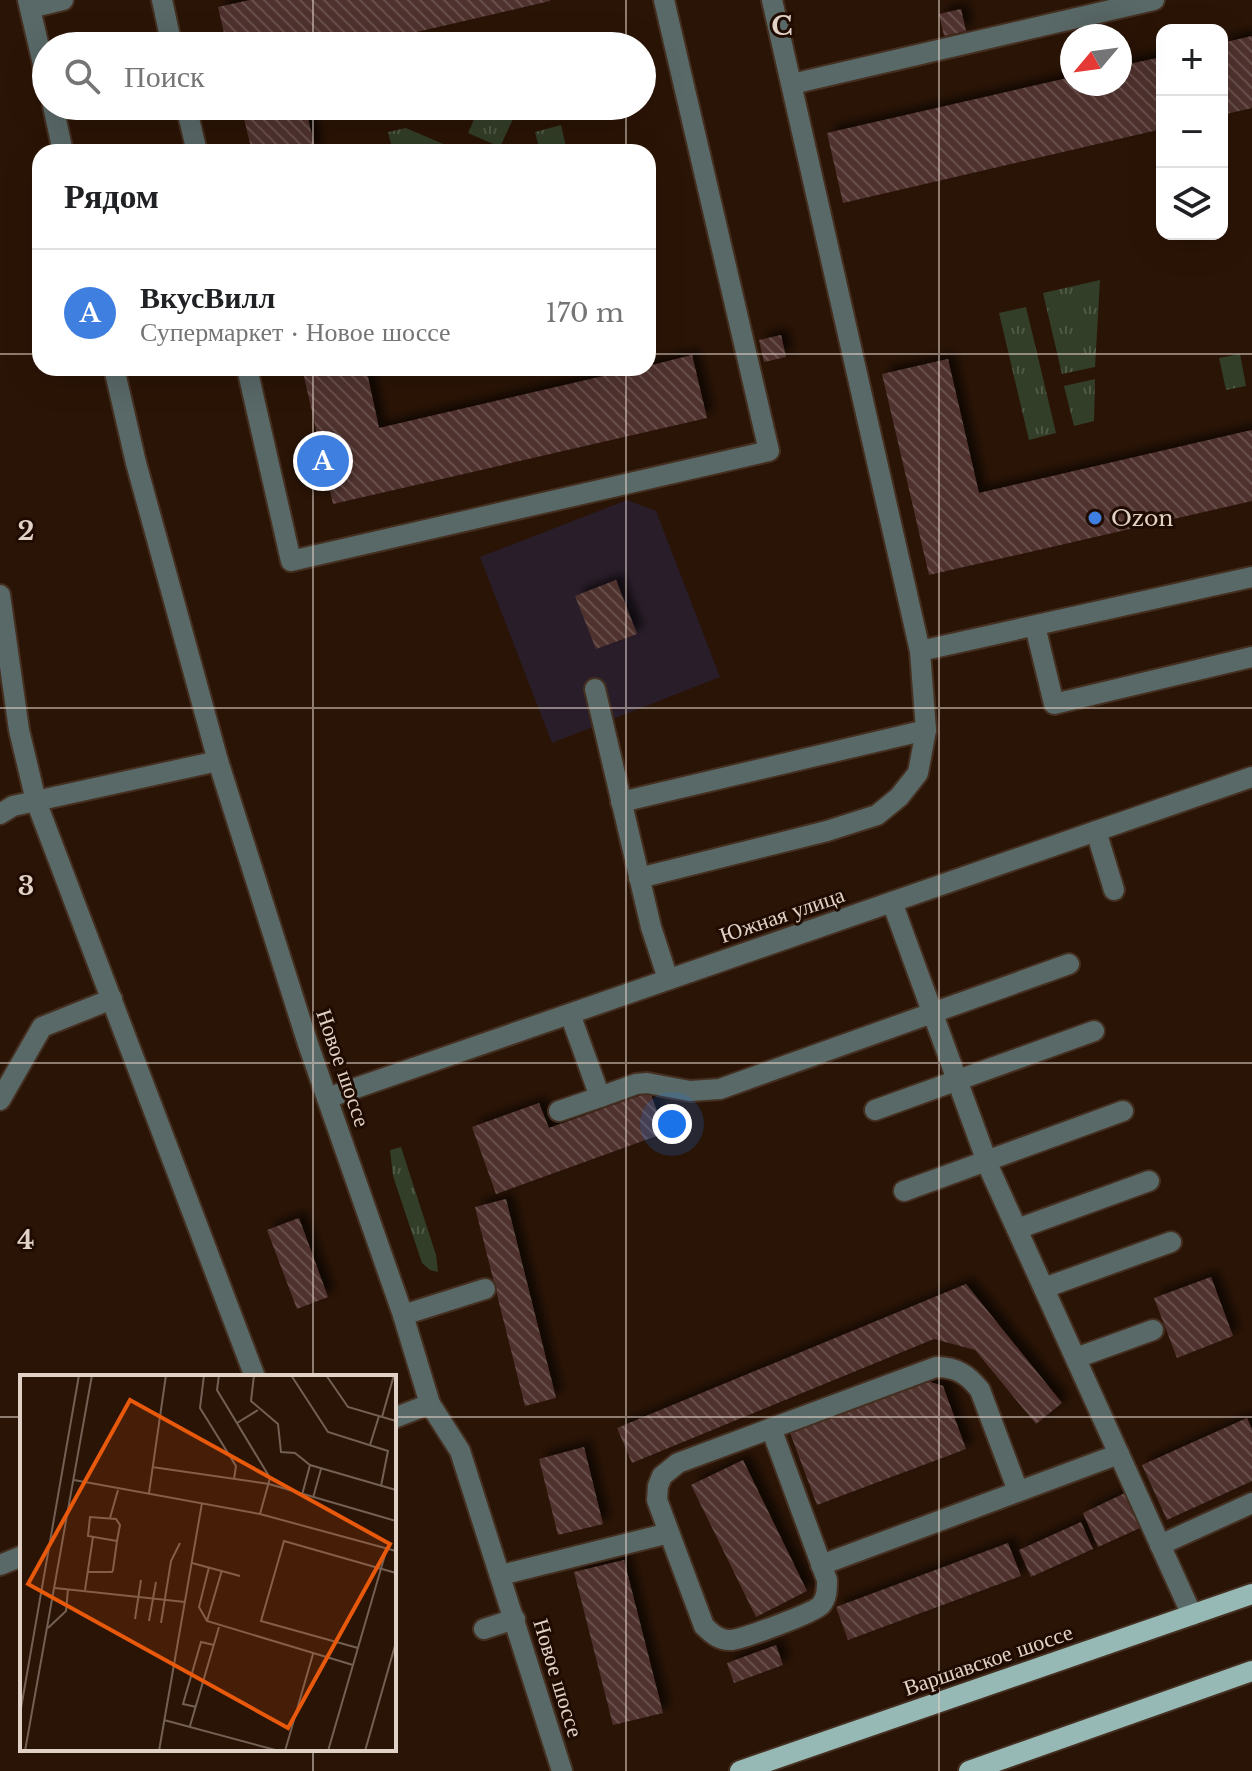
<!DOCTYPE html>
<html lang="ru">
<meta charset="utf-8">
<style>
body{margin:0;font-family:"Libre Baskerville",serif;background:#f2f2f2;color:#202124}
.controls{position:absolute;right:24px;top:24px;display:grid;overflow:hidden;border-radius:16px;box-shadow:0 8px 32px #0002}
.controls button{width:72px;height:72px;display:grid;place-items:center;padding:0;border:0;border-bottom:2px solid #e0e0e0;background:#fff;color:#202124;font:40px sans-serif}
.compass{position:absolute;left:1060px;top:24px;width:72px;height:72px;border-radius:50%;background:#fff;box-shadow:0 8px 32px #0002;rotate:241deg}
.you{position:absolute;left:672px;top:1124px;width:28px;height:28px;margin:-20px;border:6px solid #fff;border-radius:50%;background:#1a73e8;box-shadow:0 0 0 12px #1a73e833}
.badge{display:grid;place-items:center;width:52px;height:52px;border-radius:50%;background:#0b8043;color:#fff;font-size:26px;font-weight:700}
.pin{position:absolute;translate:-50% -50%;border:4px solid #fff;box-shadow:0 2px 8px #0006}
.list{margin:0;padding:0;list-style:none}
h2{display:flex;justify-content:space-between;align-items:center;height:104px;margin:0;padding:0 32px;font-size:34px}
h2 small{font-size:26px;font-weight:400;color:#757577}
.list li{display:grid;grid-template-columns:52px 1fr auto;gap:24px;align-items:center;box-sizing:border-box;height:128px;padding:0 32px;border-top:2px solid #e0e0e0}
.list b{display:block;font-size:30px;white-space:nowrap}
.list p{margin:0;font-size:26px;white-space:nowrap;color:#757577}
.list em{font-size:26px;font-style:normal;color:#757577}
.icon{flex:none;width:44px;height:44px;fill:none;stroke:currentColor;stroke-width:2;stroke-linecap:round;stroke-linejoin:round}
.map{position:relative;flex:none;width:1252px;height:1771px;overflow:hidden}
.search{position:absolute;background:#fff;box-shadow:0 8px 32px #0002;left:32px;top:32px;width:624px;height:88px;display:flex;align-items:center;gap:20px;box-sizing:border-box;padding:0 28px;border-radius:44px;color:#757577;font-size:30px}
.panel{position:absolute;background:#fff;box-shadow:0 8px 32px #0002;left:32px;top:144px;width:624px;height:232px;border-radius:24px}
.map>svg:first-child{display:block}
</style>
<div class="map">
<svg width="1252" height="1771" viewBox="0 0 1252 1771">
<defs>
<pattern id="grass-tufts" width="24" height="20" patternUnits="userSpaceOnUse" patternTransform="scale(2)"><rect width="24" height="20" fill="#333e28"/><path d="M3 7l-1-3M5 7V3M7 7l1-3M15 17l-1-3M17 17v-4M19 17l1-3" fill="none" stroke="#505946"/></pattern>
<pattern id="building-back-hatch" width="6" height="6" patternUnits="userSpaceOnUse" patternTransform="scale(2)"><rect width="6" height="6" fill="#4f322e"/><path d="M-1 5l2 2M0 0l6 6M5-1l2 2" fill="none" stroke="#684f4b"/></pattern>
<filter id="shadow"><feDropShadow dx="7" dy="-7" stdDeviation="4" flood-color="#0009"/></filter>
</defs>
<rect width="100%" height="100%" fill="#2a1406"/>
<path fill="#291d29" d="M627,500L656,511L720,677L552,743L480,557Z"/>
<g fill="url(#grass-tufts)">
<path d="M480,106H519L500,147L468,133Z"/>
<path d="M561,125L567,151L540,152L535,132Z"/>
<path d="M406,128L462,152H393L388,132Z"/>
<path d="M1100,280L1095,367L1062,374L1043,293Z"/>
<path d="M1026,307L1056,433L1029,440L999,313Z"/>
<path d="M1240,354L1246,386L1226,390L1219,358Z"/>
<path d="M1095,379L1094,421L1074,426L1064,386Z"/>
<path d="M401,1147L436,1255L438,1272L430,1270L422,1263L393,1176L390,1150Z"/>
</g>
<g fill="url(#building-back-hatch)" filter="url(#shadow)">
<path d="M250,0H550V1L356,46H227L218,7Z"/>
<path d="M961,9L966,31L944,36L939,14Z"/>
<path d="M1252,36V108L1222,115V43Z"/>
<path d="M1162,57V129L843,203L827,133L1072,77V84H1120V66Z"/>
<path d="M241,106H305L316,152H252Z"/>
<path d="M781,335L786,357L764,362L759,340Z"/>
<path d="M692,355L707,418L333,504L302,368H366L379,428L638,368H648V366Z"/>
<path d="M948,359L979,493L1252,430V501L929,575L882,374Z"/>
<path d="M616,580L637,634L596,649L575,596Z"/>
<path d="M650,1092L665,1133L496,1194L472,1127L539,1103L549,1128Z"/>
<path d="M506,1199L556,1398L525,1406L475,1207Z"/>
<path d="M299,1218L328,1297L297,1309L267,1230Z"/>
<path d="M1211,1277L1233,1336L1177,1358L1154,1298Z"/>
<path d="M966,1284L1062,1403L1036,1424L975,1350L934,1339L632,1463L617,1428Z"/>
<path d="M924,1380L943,1386L966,1449L817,1505L789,1430Z"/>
<path d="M1247,1418L1252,1429V1481L1167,1520L1142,1465Z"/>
<path d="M584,1447L603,1524L558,1535L539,1459Z"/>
<path d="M743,1460L807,1591L756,1617L691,1485Z"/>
<path d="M1125,1493L1140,1528L1098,1547L1083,1513Z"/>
<path d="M1081,1522L1093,1549L1031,1577L1019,1550Z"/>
<path d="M1008,1543L1021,1576L848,1640L836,1607Z"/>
<path d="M624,1560L663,1713L613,1725L574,1572Z"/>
<path d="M776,1645L783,1665L734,1683L727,1663Z"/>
</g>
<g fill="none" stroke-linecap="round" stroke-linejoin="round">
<g stroke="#442f21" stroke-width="24">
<g id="minor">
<path d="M28,0L46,77"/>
<path d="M162,0L172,46"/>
<path d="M30,8L63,0"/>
<path d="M792,84L1154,0"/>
<path d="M53,106L63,152"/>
<path d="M186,106L197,152"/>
<path d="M114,368L136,463L218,761L308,1044L403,1315L430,1404L460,1451L562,1771"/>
<path d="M247,368L291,561L769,451L664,0"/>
<path d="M0,595L19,730L36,801L255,1377"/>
<path d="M1035,626L1054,704L1252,657"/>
<path d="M920,651L1252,577"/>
<path d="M595,689L651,927L668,979"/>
<path d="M621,802L926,730"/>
<path d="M0,814L13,806L218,761"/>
<path d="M1096,831L1114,890"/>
<path d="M639,878L827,831L877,815L899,797L918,773L926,730L920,651L772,0"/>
<path d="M892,902L990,1170L1192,1615"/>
<path d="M600,1097L636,1084L647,1083L690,1091L720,1089L1069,964"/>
<path d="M327,1098L1252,777"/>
<path d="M0,1100L42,1027L112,999"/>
<path d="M875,1110L1094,1031"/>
<path d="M559,1111L600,1097L570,1014"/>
<path d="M904,1191L1123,1111"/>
<path d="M1017,1229L1149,1181"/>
<path d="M1044,1288L1171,1242"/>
<path d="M403,1315L485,1289"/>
<path d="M1076,1358L1153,1330"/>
<path d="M394,1418L430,1404"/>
<path d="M771,1428L827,1580C827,1589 827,1598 821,1605C814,1613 745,1638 732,1640C720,1641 712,1634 704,1626L657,1500L658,1486L662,1476L678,1463L936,1367C957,1367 968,1375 980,1390L1018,1491"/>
<path d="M1160,1545L1252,1503"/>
<path d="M0,1565L22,1556"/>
<path d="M821,1565L1119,1454"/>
<path d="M501,1575L669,1533"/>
<path d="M484,1629L515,1619"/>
</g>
</g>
<g stroke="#442f21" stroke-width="24">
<g id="major">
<path d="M740,1771L1252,1594"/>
<path d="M969,1771L1252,1671"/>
</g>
</g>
<use href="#minor" stroke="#596967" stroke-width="20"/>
<use href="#major" stroke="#97b9b5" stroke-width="20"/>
</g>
<path fill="none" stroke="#e1d2c8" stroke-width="2" stroke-opacity="0.55" d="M313,0V46M626,0V46M939,0V1771M313,106V152M626,106V152M0,354H40M648,354H1252M313,368V1377M626,368V1771M0,708H1252M0,1063H1252M0,1417H22M394,1417H1252M313,1749V1771"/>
<circle fill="#3f7fe0" stroke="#200b01" stroke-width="3" cx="1095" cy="518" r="8"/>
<g text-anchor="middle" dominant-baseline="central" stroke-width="6" stroke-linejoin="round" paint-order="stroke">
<g font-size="22" fill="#e1d2c8" stroke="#200b01" text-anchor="start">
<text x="1111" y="518">Ozon</text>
</g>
<g font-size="22" fill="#e1d2c8" stroke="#200b01">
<text transform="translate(782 915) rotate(-19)">Южная улица</text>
<text transform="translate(343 1068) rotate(71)">Новое шоссе</text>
<text transform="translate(988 1660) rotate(-19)">Варшавское шоссе</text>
<text transform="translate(558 1678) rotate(73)">Новое шоссе</text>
</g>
</g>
<g transform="translate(20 1375)">
<rect width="376" height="376" fill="#2a1406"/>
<path fill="none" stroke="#736054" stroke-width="2" d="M184,0L180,33L216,91L214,104M199,0L197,15L250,103L240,139M234,0L231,26L258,49L261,77L275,78L290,90L376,115M271,0L308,57L368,76L361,111M306,0L328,32L376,46M362,42L374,0M217,48L238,35M350,70L359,41M132,92L249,109L376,146M54,105L240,139L376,176M129,118L146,0M282,120L290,90M293,123L301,94M90,143L98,115M172,188L220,201M189,192L179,232L187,246L333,290M68,197H92L93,195L97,166L100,150L96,144L70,142L68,161L97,166M35,213L165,227M65,215L73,162M115,244L121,205M129,246L136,207M187,246L202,195M141,248L151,186L160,168M28,253L46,236L48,214M338,273L241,246L264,166L376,198M176,332L163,329L181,267L194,270M0,339L59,0M144,345L259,376M170,351L199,252M5,376L72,0M139,376L182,128M265,376L293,279M308,376L367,173M345,376L376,267"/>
<path fill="#e8590c" fill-opacity="0.15" stroke="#e8590c" stroke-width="4" d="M110,25L370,169L268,353L8,209Z"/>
<rect width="376" height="376" fill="none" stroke="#e1d2c8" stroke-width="4"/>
</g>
<g font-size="26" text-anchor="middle" font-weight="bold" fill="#e1d2c8" stroke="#200b01" stroke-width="6" stroke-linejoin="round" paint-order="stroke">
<text x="782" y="35">C</text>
<text x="26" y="540">2</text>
<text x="26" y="895">3</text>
<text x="26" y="1249">4</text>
</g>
</svg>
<div class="controls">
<button>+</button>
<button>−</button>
<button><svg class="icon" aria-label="layers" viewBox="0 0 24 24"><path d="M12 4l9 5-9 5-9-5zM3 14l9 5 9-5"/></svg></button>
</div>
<svg class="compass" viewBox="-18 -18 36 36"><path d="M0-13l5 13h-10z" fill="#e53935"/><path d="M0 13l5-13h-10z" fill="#757577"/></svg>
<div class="you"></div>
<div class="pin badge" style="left:323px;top:461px;background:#3f7fe0">A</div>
<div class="search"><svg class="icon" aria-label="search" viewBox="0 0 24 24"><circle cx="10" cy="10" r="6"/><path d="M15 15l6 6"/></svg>Поиск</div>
<section class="panel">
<h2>Рядом<small></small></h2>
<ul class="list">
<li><span class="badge" style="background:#3f7fe0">A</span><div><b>ВкусВилл</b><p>Супермаркет · Новое шоссе</p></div><em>170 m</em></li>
</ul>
</section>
</div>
